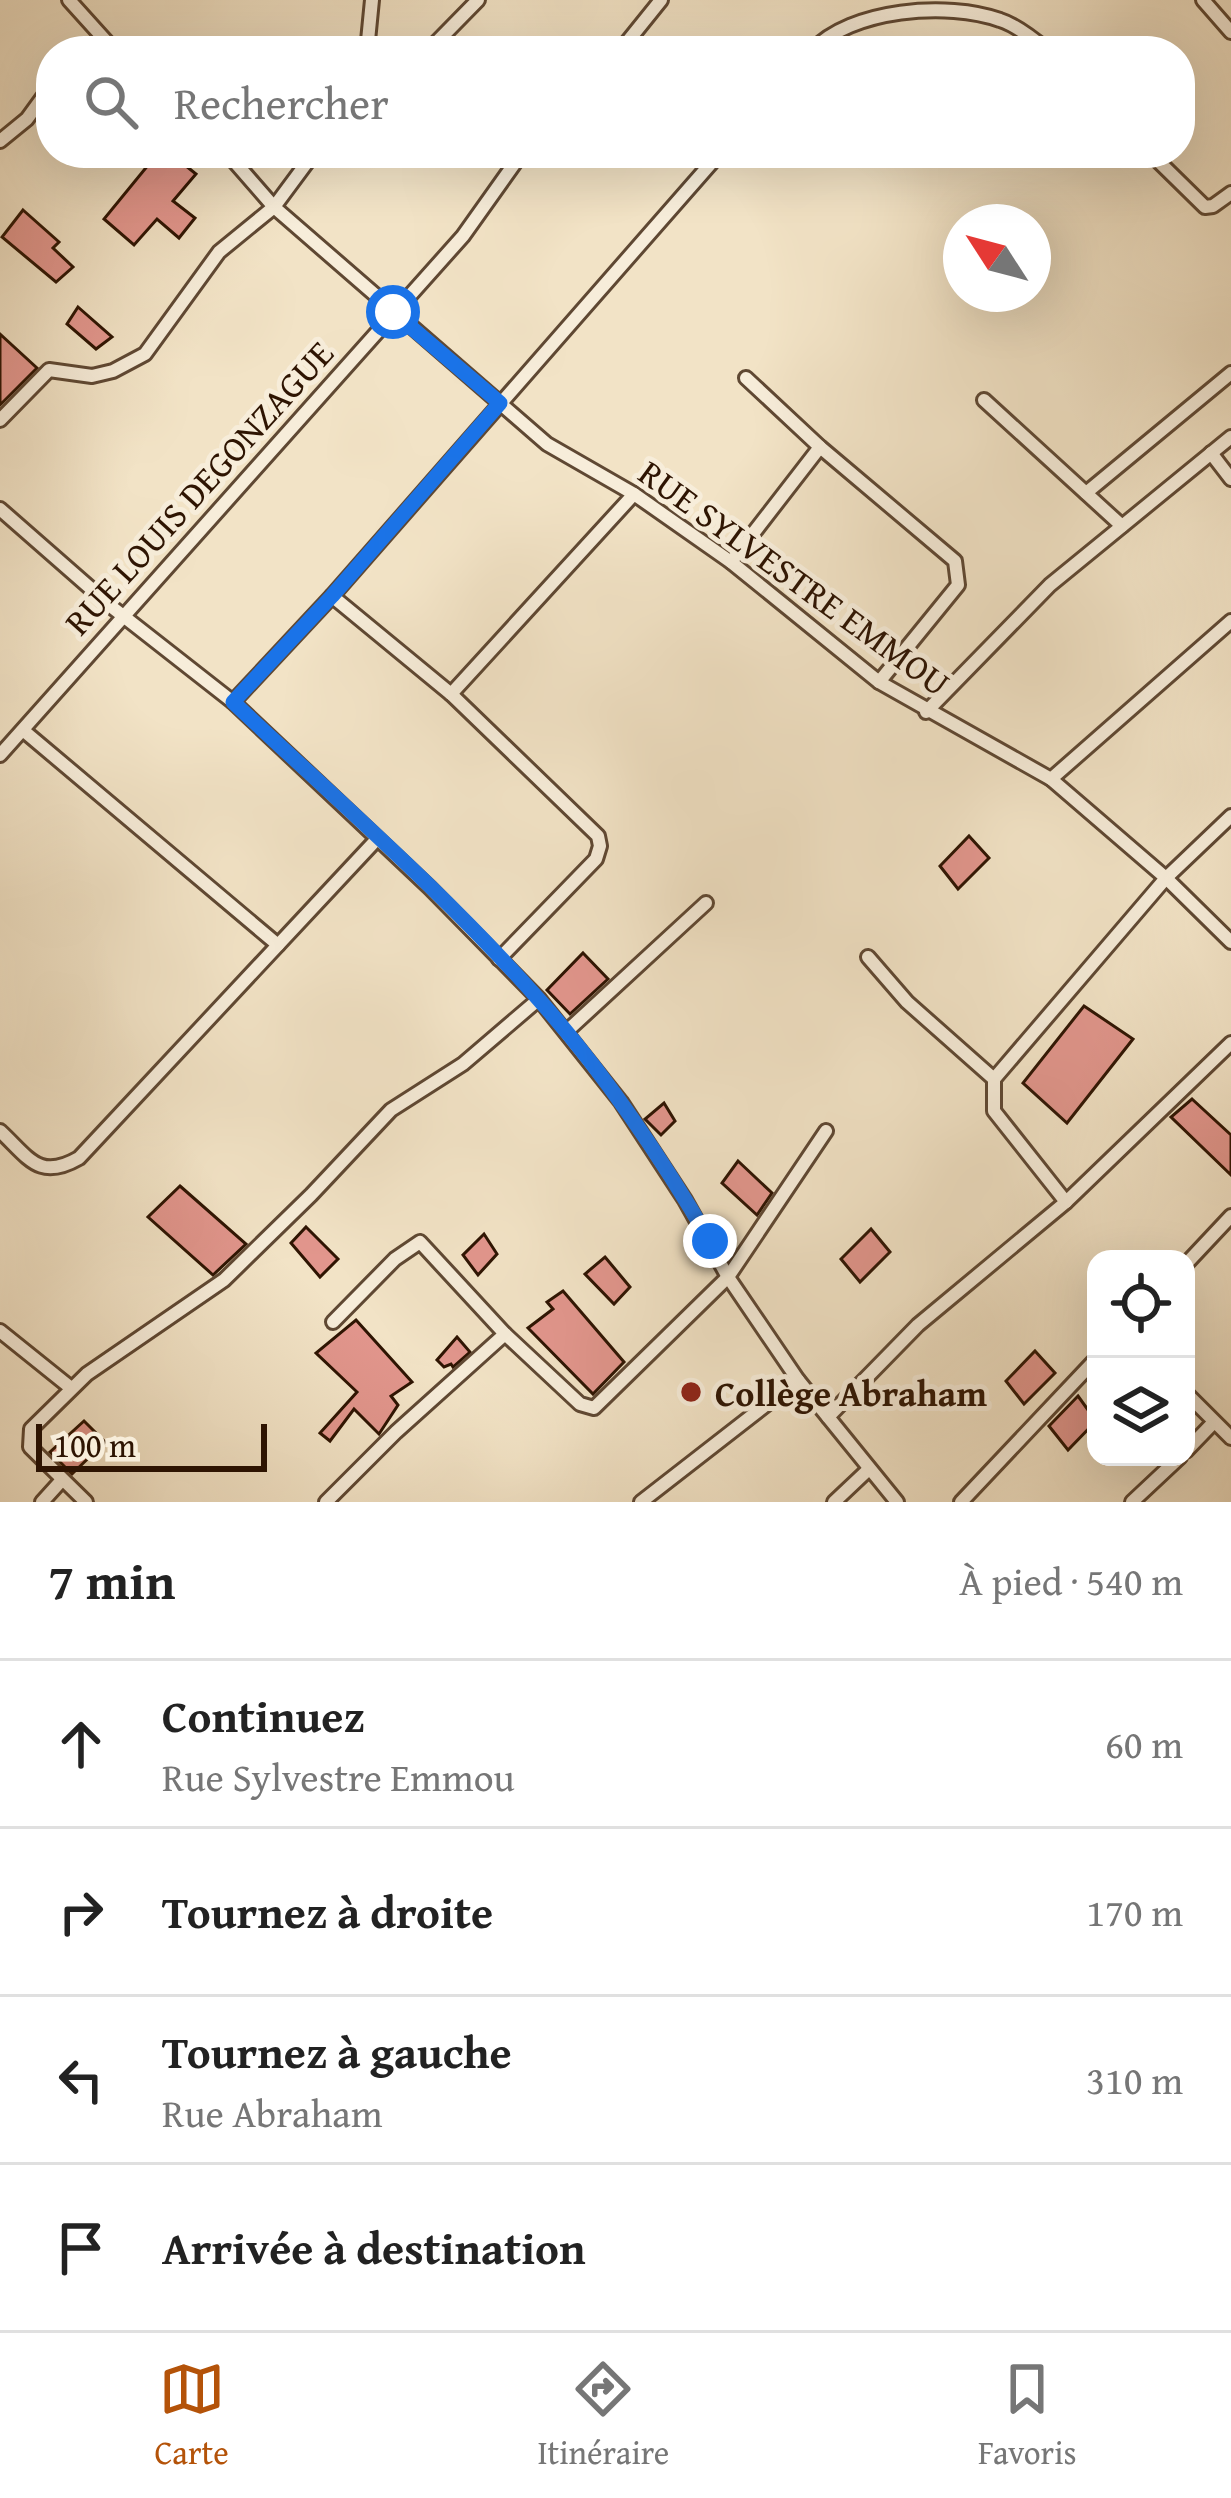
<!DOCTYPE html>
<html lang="fr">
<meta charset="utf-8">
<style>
body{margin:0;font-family:"Gentium Book Plus",serif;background:#f6f6f6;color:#222}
.controls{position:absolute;right:36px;bottom:36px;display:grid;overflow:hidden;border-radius:24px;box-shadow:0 12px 48px #0002}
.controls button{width:108px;height:108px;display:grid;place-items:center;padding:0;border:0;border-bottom:3px solid #e0e0e0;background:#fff;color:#222;font:60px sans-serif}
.compass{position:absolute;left:943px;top:204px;width:108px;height:108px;border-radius:50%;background:#fff;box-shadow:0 12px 48px #0002;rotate:306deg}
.scale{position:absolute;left:36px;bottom:30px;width:231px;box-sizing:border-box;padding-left:12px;border:6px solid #2e1402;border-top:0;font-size:33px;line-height:42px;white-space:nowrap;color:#2e1402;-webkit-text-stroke:9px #f7edda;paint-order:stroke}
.stop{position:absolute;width:36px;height:36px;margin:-27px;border:9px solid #1a73e8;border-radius:50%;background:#fff}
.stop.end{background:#1a73e8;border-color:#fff;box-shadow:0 3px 12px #0008}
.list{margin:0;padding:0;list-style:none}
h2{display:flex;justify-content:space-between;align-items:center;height:156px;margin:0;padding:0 48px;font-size:51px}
h2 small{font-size:39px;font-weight:400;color:#767676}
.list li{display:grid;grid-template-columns:78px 1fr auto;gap:36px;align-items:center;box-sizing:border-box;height:168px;padding:0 48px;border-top:3px solid #e0e0e0}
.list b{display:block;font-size:45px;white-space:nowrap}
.list p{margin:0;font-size:39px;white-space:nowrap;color:#767676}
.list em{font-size:39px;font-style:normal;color:#767676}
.icon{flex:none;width:66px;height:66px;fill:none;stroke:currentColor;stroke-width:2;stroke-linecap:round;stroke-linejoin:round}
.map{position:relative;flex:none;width:1231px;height:1502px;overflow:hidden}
.search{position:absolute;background:#fff;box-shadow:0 12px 48px #0002;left:36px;right:36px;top:36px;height:132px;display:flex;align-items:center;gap:30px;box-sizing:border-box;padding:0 42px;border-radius:48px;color:#767676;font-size:45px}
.sheet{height:828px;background:#fff}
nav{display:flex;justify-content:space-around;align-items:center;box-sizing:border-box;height:168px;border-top:3px solid #e0e0e0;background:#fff;font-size:33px;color:#767676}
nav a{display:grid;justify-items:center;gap:6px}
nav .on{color:#b45309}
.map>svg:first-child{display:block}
</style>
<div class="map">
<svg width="1231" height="1502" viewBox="0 0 1231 1502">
<rect width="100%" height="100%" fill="#f2e3c6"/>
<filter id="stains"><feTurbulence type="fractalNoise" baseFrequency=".00167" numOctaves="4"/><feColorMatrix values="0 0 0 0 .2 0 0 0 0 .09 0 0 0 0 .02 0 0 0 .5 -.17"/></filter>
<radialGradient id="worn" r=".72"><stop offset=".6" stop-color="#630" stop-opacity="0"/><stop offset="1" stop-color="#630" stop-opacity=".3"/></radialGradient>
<g fill="#e2968d" stroke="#2e1402" stroke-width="3">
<path d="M158,153H170L196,174L173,201L195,218L179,238L157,219L134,245L104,219Z"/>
<path d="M23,210L59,242L53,248L73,267L56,282L2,237Z"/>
<path d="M78,307L112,337L96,349L67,324Z"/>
<path d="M0,334L37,368L0,405Z"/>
<path d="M969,836L989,858L958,889L940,866Z"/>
<path d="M583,953L608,979L570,1014L547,990Z"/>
<path d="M1084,1006L1133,1039L1067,1123L1023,1083Z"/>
<path d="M1192,1099L1231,1135V1175L1171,1117Z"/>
<path d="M664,1103L675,1121L661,1135L645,1119Z"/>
<path d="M738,1161L772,1193L757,1215L722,1183Z"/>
<path d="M180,1186L246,1244L213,1275L148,1217Z"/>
<path d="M306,1227L338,1259L320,1277L291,1243Z"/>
<path d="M871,1229L890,1252L860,1282L841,1259Z"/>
<path d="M484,1234L497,1254L478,1275L463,1255Z"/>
<path d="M605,1257L630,1287L614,1304L585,1274Z"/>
<path d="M563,1291L624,1362L593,1394L528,1328L553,1309L547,1302Z"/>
<path d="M356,1320L412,1382L391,1396L398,1405L379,1434L354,1409L330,1441L320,1433L357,1392L316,1353Z"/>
<path d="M457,1337L470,1352L453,1367L451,1364L444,1367L437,1360Z"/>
<path d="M1035,1351L1055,1373L1024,1404L1006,1381Z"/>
<path d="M1078,1396L1096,1421L1068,1450L1049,1426Z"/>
<path d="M84,1421L105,1442L72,1474L50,1452Z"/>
</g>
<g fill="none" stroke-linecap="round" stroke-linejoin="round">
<g stroke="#5f4833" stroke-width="18">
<g id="street">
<path d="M69,0L115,51"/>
<path d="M1203,0L1231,32"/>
<path d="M367,51L372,0"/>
<path d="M428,51L478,0"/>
<path d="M620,51L661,0"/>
<path d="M812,51C850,9 948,1 1000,20C1016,25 1035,40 1048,51"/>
<path d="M0,141L27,119L51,86"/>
<path d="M227,153L274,207L547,444L634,494L731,562L879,682L1051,779L1166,878L1231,942"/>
<path d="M1150,153L1205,207L1213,206L1231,193"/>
<path d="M746,378L820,447L955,561L958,585L879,682"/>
<path d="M984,400L1122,526"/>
<path d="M0,420L49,370L92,376L113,371L145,354L219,252L274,207L314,153"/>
<path d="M1211,453L1231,479"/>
<path d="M1086,493L1231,373"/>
<path d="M0,509L113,608L233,702L430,888L539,999L621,1102L685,1200L728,1277L798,1380L897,1502"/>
<path d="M731,562L820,447"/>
<path d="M332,596L451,694L598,836L600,846L596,859L499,959"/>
<path d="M451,694L634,494"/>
<path d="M233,702L332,596L720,153"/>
<path d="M926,712L1050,585L1231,437"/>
<path d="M24,731L278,945"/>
<path d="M0,755L463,236L522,153"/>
<path d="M1051,779L1231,621"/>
<path d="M868,957L907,1002L994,1079"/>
<path d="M566,1032L706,903"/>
<path d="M0,1131C29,1158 39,1181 79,1158L377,839"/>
<path d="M1066,1202L994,1111V1079L1166,878L1231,816"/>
<path d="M1186,1264L1231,1216"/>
<path d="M333,1322L395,1259L420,1242L505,1334L580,1404L594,1408L728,1277L826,1131"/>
<path d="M0,1331L71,1388"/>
<path d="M1186,1393L1231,1438"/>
<path d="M828,1417L918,1325L1066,1202L1231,1043"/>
<path d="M1186,1451L1214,1422"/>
<path d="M42,1502L61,1481"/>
<path d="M86,1502L30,1447L31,1429L87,1374L224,1280L311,1195L391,1110L463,1064L539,999"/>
<path d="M326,1502L396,1432L505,1334"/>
<path d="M641,1502L798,1380"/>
<path d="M834,1502L869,1469"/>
<path d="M961,1502L1096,1359"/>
<path d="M1132,1502L1180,1457"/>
</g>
</g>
<use href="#street" stroke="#f7edda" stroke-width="12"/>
</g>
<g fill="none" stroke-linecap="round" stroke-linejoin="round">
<path stroke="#1a73e8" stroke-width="15" d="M393,312L500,403L332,596L233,702C337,800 447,895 541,1002C606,1075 661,1157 710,1241"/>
</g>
<circle fill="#8f2418" stroke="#f7edda" stroke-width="4.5" cx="691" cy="1392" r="12"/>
<g text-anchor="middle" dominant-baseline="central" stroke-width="10" stroke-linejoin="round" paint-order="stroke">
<g font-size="36" fill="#2e1402" stroke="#f7edda">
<text transform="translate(198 487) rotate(-48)">RUE LOUIS DEGONZAGUE</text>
<text transform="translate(795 577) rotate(36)">RUE SYLVESTRE EMMOU</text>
</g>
<g font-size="36" font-weight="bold" fill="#2e1402" stroke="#f7edda" text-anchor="start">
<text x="715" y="1392">Collège Abraham</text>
</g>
</g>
<rect width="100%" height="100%" filter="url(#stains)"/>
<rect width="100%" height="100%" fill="url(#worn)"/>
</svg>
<div class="controls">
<button><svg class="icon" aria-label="locate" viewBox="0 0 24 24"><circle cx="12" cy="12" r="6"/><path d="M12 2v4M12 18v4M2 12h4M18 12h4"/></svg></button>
<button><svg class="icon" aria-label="layers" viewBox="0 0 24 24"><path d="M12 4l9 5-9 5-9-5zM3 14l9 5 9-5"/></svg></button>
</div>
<svg class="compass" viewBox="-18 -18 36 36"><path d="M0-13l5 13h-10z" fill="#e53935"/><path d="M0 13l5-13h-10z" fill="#767676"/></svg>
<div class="scale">100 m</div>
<div class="stop" style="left:393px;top:312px"></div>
<div class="stop end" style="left:710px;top:1241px"></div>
<div class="search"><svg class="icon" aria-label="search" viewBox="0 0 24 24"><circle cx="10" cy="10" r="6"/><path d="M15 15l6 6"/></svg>Rechercher</div>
</div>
<section class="sheet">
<h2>7 min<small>À pied · 540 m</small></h2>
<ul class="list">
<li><svg class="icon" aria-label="ahead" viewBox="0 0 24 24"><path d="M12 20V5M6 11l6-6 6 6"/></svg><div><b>Continuez</b><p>Rue Sylvestre Emmou</p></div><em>60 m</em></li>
<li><svg class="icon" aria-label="right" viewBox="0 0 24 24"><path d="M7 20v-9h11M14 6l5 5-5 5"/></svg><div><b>Tournez à droite</b></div><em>170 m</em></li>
<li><svg class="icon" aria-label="left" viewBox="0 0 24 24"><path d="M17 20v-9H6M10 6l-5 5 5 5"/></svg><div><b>Tournez à gauche</b><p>Rue Abraham</p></div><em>310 m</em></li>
<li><svg class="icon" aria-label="arrive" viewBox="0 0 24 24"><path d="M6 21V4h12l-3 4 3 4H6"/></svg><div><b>Arrivée à destination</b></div></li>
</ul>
</section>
<nav>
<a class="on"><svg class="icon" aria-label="map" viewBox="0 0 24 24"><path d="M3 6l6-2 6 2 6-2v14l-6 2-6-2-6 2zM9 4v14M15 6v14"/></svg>Carte</a>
<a><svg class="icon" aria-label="directions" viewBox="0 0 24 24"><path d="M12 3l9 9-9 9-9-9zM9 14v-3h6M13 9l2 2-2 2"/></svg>Itinéraire</a>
<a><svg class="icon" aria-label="saved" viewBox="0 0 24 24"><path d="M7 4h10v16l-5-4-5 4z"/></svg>Favoris</a>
</nav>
